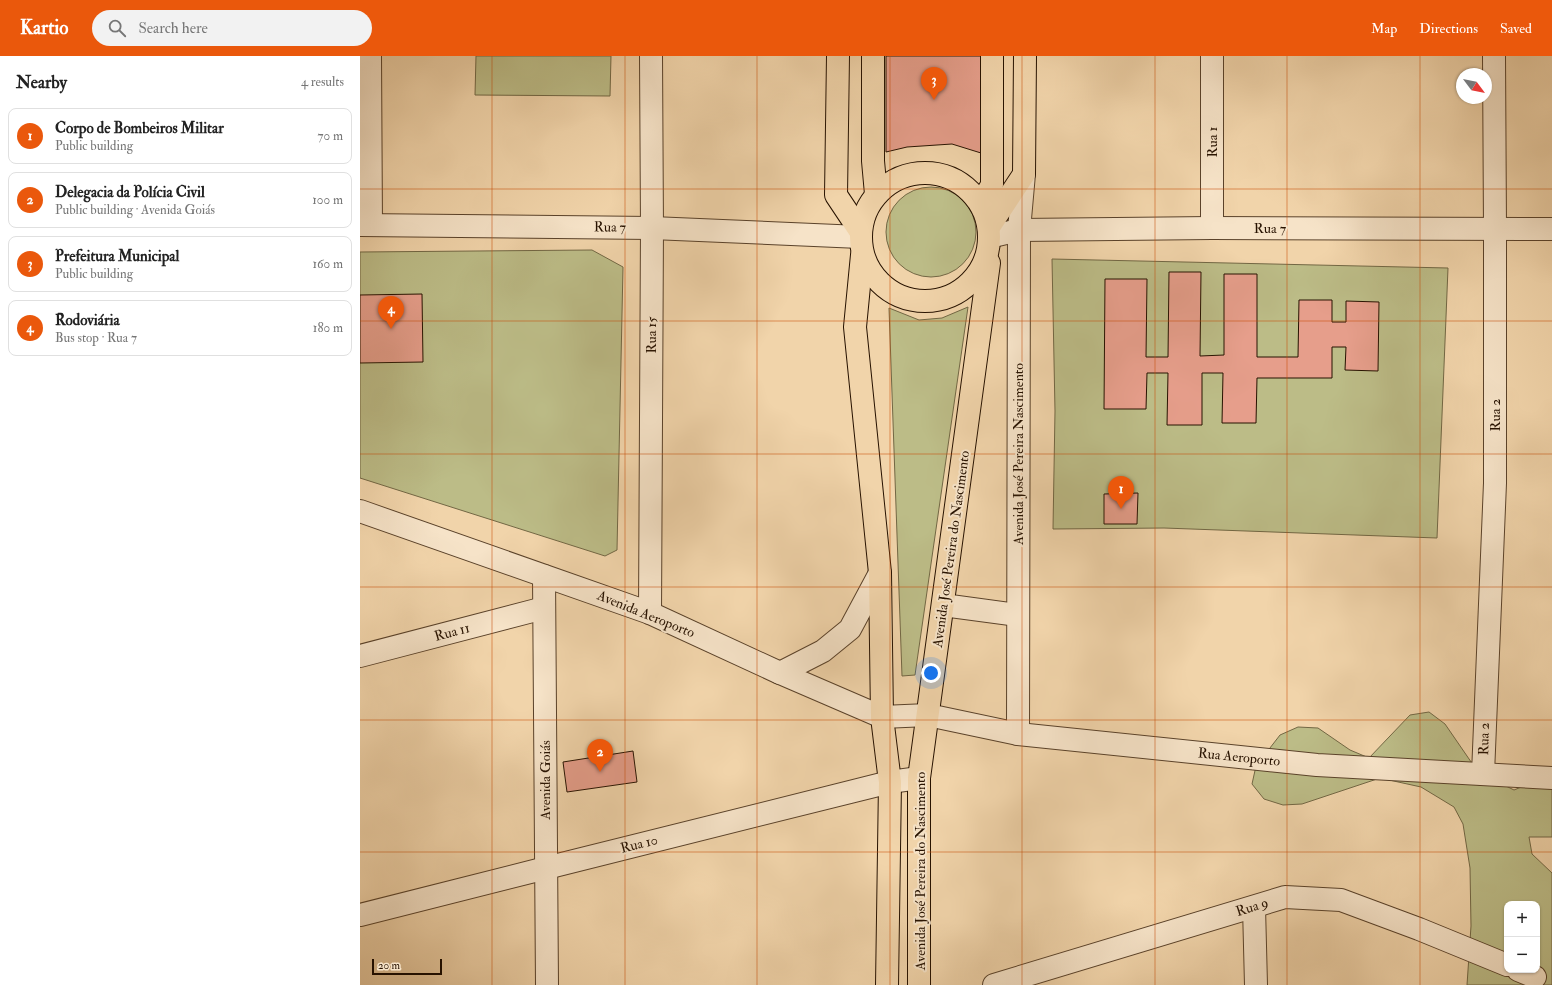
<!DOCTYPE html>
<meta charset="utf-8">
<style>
body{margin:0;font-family:"IM FELL Double Pica",serif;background:#f2f2f2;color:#222}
.controls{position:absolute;right:12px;bottom:12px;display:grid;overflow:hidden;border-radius:8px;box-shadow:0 1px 3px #0004}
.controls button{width:36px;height:36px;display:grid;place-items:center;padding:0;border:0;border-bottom:1px solid #e0e0e0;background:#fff;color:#222;font:20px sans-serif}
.compass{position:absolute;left:1096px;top:12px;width:36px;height:36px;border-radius:50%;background:#fff;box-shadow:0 1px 3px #0004;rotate:122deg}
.scale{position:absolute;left:12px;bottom:10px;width:70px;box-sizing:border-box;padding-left:4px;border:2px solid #271200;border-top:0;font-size:11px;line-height:14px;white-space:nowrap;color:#271200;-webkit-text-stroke:3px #f6e3c8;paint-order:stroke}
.you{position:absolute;left:571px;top:617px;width:14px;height:14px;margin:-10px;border:3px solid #fff;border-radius:50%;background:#1a73e8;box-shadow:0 0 0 6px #1a73e833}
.badge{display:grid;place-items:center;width:26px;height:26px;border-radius:50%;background:#ea580c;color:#fff;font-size:13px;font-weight:700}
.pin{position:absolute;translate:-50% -33px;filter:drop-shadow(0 1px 2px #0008)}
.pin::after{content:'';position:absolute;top:21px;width:14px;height:12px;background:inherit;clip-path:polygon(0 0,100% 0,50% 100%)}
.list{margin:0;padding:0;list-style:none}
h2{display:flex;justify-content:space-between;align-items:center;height:52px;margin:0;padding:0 16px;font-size:17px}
h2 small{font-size:13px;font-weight:400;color:#767676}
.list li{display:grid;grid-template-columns:26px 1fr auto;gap:12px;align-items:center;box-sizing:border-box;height:56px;margin:0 8px 8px;padding:0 8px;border:1px solid #e0e0e0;border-radius:8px}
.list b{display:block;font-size:15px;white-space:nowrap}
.list p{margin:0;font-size:13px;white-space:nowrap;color:#767676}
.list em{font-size:13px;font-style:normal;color:#767676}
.icon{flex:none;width:22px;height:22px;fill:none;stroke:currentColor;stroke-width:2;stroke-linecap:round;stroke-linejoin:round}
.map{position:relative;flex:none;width:1192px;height:929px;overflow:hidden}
header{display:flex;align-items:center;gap:24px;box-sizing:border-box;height:56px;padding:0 20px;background:#ea580c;color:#fff}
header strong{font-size:19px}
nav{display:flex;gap:22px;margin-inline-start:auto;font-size:14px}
.search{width:280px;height:36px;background:#f2f2f2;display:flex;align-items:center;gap:10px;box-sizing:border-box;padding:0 14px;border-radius:22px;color:#767676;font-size:15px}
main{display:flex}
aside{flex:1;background:#fff}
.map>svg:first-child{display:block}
</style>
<header>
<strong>Kartio</strong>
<div class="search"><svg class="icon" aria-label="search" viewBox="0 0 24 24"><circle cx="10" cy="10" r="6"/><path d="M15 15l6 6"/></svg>Search here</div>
<nav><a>Map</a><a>Directions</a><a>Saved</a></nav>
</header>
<main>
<aside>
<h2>Nearby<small>4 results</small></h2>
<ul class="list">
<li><span class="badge">1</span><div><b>Corpo de Bombeiros Militar</b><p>Public building</p></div><em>70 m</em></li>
<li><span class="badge">2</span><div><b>Delegacia da Polícia Civil</b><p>Public building · Avenida Goiás</p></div><em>100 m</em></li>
<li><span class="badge">3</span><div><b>Prefeitura Municipal</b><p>Public building</p></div><em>160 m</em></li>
<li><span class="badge">4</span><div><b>Rodoviária</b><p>Bus stop · Rua 7</p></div><em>180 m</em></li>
</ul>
</aside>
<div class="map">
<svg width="1192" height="929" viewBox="0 0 1192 929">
<rect width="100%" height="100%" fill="#f1d4aa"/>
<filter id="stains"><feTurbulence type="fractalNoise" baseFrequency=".005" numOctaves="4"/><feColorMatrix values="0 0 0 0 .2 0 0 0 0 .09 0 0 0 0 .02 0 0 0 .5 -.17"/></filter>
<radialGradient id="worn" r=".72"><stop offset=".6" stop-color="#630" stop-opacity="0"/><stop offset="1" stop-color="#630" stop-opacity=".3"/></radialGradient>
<g fill="#bcbc87" stroke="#726744" fill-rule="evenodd">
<path d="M116,0H251L250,40L115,39Z"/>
<circle cx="571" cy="176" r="45"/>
<path d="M232,194L263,211L257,494L245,500L0,422V196Z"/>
<path d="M692,203L1088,212L1077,482L804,472L693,473L695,355Z"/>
<path d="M608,251L555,619L542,620L529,252L559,264L582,262Z"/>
<path d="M1069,656L1085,668L1118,716L1154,734L1188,720H1192V781H1169L1172,798L1192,817V929H1107L1111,870L1110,812L1103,768L1094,751L1061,731L1020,722L942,748L923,749L904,743L892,728L896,710L920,679L938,671L958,672L990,694L1009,702L1050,659ZM1147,848H1177V914H1147Z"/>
</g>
<g fill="#e69e8b" stroke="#271200">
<path d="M526,0H621V97L592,88L547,91L526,96Z"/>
<path d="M809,216H841L840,300L864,299V218H897V301H938L939,244H972V266H986V245L1019,246L1018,315L985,314L986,291H972V322H897L896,367H862L863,317H842V369H807L808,317H787L786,353H744L745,223H787L786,301H808Z"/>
<path d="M62,238L63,306L0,307V239Z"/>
<path d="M778,437L777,468H744V438Z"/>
<path d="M273,695L277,726L207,736L203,706Z"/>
</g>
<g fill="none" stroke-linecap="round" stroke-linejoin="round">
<g stroke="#5a422a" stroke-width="24">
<g id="minor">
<path d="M10,0L11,169"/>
<path d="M852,0V172"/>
<path d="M629,181L659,174L852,172L1192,173"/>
<path d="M0,455L290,557L420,617L522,661L568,659L658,678L957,709L1192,722"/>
<path d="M184,520L187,929"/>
<path d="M583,549L658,559"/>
<path d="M290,557L292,172L291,0"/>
<path d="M0,600L184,552"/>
<path d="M420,617L463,595L490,573L520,517"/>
<path d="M658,678L659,174L664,118"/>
<path d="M1123,718L1135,427V173L1134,0"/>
<path d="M894,851L896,929"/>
<path d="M0,859L186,812L530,726L559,722"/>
<path d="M1158,914L1175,921"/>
<path d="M634,929L925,841L981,844L1059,873L1147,909"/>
</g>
</g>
<g stroke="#5a422a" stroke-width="24">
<path id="tertiary" d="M0,169L292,172L500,181"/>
</g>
<g stroke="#271200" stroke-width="24">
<g id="primary">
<path d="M478,0L476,139L500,175"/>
<path d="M513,0V105L516,138"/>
<circle cx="565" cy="181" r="64"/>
<path d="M621,147L632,129V0"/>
<path d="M629,171L664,118L665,0"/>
<path d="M502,199L495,271L520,517L522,661L530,726L527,929"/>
<path d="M559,929V722L629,207L626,202"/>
</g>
</g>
<use href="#minor" stroke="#f6e3c8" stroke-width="22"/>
<use href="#tertiary" stroke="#f6e3c8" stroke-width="22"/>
<use href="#primary" stroke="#f1d4aa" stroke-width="22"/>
</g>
<path fill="none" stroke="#cb4e0a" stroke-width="1" stroke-opacity="0.55" d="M132,0V929M265,0V929M397,0V929M530,0V929M662,0V929M795,0V929M927,0V929M1060,0V929M0,133H1192M0,265H1192M0,398H1192M0,531H1192M0,664H1192M0,796H1192"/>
<g text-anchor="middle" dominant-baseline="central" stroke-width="4" stroke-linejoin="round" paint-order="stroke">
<g font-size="14" fill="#271200" stroke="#f6e3c8">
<text transform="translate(852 86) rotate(-90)">Rua 1</text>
<text transform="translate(250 171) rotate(1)">Rua 7</text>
<text x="910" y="172">Rua 7</text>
<text transform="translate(291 279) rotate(-90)">Rua 15</text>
<text transform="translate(1135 359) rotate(-90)">Rua 2</text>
<text transform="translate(658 398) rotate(-90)">Avenida José Pereira Nascimento</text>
<text transform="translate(591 493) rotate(-82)">Avenida José Pereira do Nascimento</text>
<text transform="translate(286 558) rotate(22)">Avenida Aeroporto</text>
<text transform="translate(92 576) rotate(-15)">Rua 11</text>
<text transform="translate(1124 683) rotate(-88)">Rua 2</text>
<text transform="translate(879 701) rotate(6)">Rua Aeroporto</text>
<text transform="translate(185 724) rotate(-90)">Avenida Goiás</text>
<text transform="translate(279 788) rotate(-14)">Rua 10</text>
<text transform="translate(560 815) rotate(-90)">Avenida José Pereira do Nascimento</text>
<text transform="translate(892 851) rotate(-17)">Rua 9</text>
</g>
</g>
<rect width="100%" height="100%" filter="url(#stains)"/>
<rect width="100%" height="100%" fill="url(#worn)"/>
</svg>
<div class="controls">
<button>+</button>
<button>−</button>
</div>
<svg class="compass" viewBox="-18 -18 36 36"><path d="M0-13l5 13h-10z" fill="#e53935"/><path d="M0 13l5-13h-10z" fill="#767676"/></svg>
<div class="scale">20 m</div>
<div class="you"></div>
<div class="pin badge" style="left:761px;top:453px">1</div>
<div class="pin badge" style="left:240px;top:716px">2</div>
<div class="pin badge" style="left:574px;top:44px">3</div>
<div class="pin badge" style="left:31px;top:273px">4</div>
</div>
</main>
